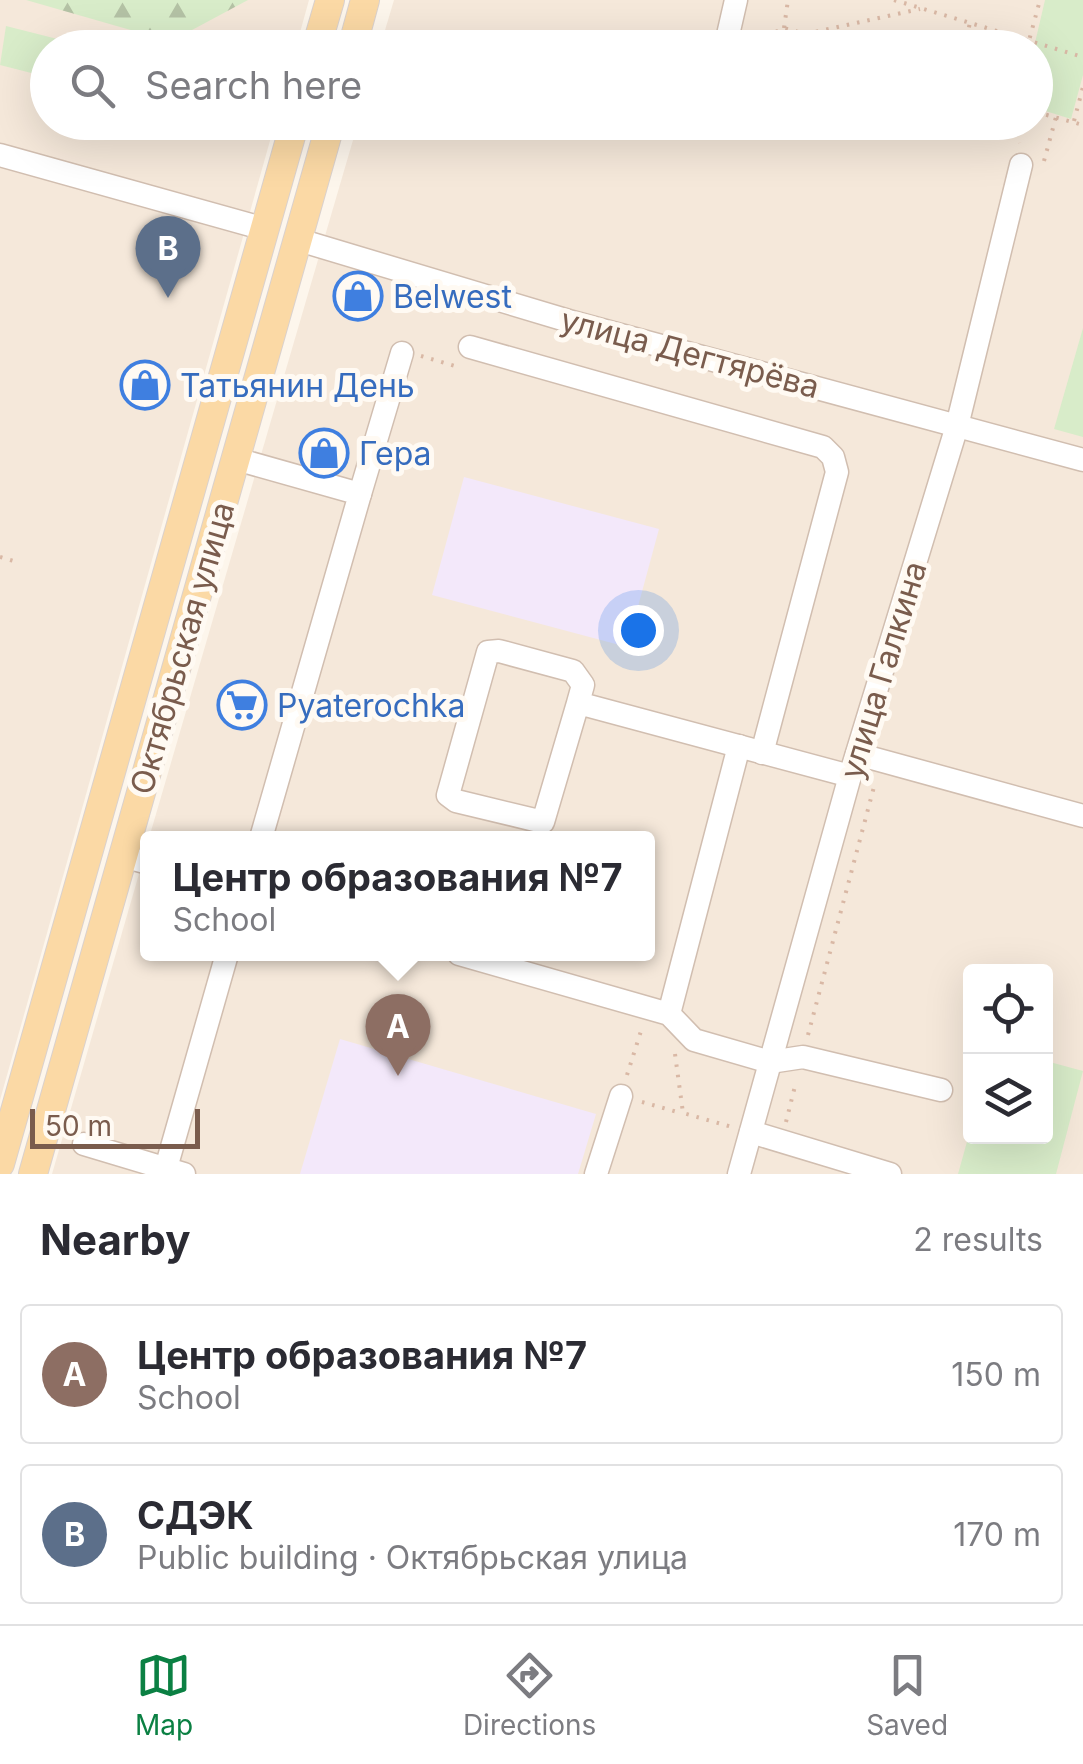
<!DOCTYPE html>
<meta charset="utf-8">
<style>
body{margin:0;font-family:Inter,sans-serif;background:#f2f2f3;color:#2b2b33}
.controls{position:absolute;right:30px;bottom:30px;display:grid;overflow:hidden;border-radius:10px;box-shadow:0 10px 40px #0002}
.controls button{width:90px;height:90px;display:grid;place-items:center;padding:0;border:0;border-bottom:2px solid #e1e1e2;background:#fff;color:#2b2b33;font:50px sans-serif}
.scale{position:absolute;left:30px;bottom:25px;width:170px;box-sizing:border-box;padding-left:10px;border:5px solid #7a5c4d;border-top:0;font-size:28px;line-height:35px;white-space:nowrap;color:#7a5c4d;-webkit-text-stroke:8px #fffaf3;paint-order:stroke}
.you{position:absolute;left:638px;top:630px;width:35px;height:35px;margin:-25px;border:8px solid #fff;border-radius:50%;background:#1a73e8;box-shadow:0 0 0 15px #1a73e833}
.badge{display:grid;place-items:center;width:65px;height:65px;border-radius:50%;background:#0b8043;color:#fff;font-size:32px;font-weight:700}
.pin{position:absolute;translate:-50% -82px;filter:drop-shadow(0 2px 5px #0008)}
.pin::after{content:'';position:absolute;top:52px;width:35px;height:30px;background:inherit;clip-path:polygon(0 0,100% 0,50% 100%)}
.popup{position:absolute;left:140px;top:831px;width:515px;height:130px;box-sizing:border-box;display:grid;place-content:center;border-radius:10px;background:#fff;filter:drop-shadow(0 2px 8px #0005);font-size:32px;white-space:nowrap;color:#7c7c81}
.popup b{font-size:38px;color:#2b2b33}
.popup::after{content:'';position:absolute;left:50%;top:100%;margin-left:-20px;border:20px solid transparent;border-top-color:#fff}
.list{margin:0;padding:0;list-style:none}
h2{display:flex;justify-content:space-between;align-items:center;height:130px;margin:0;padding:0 40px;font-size:42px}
h2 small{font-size:32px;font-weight:400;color:#7c7c81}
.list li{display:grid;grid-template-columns:65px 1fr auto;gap:30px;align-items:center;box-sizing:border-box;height:140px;margin:0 20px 20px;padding:0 20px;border:2px solid #e1e1e2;border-radius:10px}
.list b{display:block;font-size:38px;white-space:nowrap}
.list p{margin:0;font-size:32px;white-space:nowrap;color:#7c7c81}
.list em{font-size:32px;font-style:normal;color:#7c7c81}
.icon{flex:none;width:55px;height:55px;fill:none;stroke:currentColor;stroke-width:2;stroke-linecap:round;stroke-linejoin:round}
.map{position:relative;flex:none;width:1083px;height:1174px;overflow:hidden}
.search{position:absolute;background:#fff;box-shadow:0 10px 40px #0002;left:30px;right:30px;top:30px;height:110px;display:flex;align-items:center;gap:25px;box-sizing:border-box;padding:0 35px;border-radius:55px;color:#7c7c81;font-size:38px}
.sheet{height:450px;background:#fff}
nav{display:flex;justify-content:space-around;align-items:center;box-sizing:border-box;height:140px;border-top:2px solid #e1e1e2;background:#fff;font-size:28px;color:#7c7c81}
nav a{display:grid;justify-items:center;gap:5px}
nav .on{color:#0b8043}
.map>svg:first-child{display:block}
</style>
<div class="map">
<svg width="1083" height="1174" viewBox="0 0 1083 1174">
<defs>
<pattern id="forest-firs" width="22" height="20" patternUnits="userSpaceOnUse" patternTransform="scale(2.5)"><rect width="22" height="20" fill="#d8ecc9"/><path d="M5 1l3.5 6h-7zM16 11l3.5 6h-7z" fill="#b4c2a5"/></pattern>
</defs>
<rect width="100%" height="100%" fill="#fdf6ec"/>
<g fill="#f5e8da" fill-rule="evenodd">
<path d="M0,0H309L296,47L48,48V122L275,123L0,1100Z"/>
<path d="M394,0H1083V1174H52L148,843V954H648V838H149L358,123L1036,122V48L380,47ZM970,972H1046V1136H970Z"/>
</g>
<g fill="#f3e8fa">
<path d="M464,477L659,529L627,647L432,595Z"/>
<path d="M340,1039L596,1114L578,1174H300Z"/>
</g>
<g fill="#d8ecc9">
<path d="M1045,0H1083V75L1071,119L1036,108L1034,47Z"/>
<path d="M6,26L89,47L48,48L47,77L0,65Z"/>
<path d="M1083,328V437L1054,429Z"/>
<path d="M1046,1061L1083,1071L1056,1174H958L970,1131V1136H1046Z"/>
</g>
<path fill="url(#forest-firs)" d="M26,0H248L192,30L155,37Z"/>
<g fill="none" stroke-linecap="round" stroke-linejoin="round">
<g stroke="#d1beb0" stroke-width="25">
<g id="minor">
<path d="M725,48L736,0"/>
<path d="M0,155L265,229"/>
<path d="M299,240L569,321L1083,460"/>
<path d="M470,347L823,447L833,457L837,472L762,753"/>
<path d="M236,459L360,494L261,838"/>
<path d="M360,494L402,353"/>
<path d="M578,703L583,685L573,671L499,651L488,652L448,795L456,801L543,822L578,703L850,776"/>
<path d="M857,754L1083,816"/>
<path d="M122,856L148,863"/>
<path d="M459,954L669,1014L694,1040L770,1062L803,1057L941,1090"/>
<path d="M669,1014L739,746"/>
<path d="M751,1132L890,1174"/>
<path d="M84,1144L184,1174"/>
<path d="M166,1168L227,954"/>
<path d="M596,1174L621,1096"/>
<path d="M739,1174L850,776L957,426L1021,165"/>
</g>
</g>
<g stroke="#dad1cd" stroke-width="30">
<g id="major">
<path d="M316,48L330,0"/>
<path d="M352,48L365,0"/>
<path d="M0,1164L295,122"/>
<path d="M33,1174L331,122"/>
</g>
</g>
<g stroke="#d9b8a5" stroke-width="4" stroke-dasharray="2.5 8" stroke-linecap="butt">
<path d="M894,0L1083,57"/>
<path d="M784,28L788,0"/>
<path d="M806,34L813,48"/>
<path d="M764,48L771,34L784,28L806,34L920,9"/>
<path d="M965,48L970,22"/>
<path d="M1027,48L1040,0"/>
<path d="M1036,112L1083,125"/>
<path d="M1074,121L1083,87"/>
<path d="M896,122L946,136L949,122"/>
<path d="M1018,122L1020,143"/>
<path d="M1044,161L1056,117"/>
<path d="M421,356L455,366"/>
<path d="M0,557L17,562"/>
<path d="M808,1035L875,783"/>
<path d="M675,1054L683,1113L732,1127"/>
<path d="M627,1075L641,1031"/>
<path d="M642,1102L681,1113"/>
<path d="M786,1122L796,1082"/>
</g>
<use href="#minor" stroke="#fff" stroke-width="22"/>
<use href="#major" stroke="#fbd9a5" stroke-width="28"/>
</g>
<defs>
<g id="shop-ring" transform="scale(2.5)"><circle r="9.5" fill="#fffaf3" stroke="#3f7fe0" stroke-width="1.5"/><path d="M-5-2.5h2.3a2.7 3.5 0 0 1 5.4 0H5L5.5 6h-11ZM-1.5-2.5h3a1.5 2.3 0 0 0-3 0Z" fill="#3f7fe0"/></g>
<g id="supermarket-ring" transform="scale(2.5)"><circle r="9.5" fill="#fffaf3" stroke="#3f7fe0" stroke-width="1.5"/><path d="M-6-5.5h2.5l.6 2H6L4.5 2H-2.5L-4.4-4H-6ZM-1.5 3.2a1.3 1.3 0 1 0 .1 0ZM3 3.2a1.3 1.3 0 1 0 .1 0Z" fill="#3f7fe0"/></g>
</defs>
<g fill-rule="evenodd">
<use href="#shop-ring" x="358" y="296"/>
<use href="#shop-ring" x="145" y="385"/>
<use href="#shop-ring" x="324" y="453"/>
<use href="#supermarket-ring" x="242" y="705"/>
</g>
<g text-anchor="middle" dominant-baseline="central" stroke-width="10" stroke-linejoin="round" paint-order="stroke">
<g font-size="32" fill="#366cbe" stroke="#fffaf3" text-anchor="start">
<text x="393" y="296">Belwest</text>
<text x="180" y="385">Татьянин День</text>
<text x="359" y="453">Гера</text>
<text x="277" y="705">Pyaterochka</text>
</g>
<g font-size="32" fill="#7a5c4d" stroke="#fffaf3">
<text transform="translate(690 353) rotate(15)">улица Дегтярёва</text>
<text transform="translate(182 648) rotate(-74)">Октябрьская улица</text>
<text transform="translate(883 670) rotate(-73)">улица Галкина</text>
</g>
</g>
</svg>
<div class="controls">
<button><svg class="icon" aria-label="locate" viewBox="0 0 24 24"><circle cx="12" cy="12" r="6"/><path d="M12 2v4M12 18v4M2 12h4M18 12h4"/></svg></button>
<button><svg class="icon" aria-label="layers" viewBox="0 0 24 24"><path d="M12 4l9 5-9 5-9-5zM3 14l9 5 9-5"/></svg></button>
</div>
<div class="scale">50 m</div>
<div class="you"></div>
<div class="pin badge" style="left:398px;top:1076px;background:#8d6e63">A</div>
<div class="popup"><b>Центр образования №7</b>School</div>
<div class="pin badge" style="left:168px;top:298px;background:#5c6f8a">B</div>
<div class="search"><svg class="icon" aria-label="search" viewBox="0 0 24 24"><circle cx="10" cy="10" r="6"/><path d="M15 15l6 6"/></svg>Search here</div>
</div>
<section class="sheet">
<h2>Nearby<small>2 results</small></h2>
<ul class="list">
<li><span class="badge" style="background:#8d6e63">A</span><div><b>Центр образования №7</b><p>School</p></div><em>150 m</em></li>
<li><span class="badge" style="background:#5c6f8a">B</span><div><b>СДЭК</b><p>Public building · Октябрьская улица</p></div><em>170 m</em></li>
</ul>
</section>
<nav>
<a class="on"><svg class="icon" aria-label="map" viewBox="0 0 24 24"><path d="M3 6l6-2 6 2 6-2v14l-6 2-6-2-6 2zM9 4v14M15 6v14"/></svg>Map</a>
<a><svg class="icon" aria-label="directions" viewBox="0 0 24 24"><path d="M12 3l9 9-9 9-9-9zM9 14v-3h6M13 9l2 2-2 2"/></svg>Directions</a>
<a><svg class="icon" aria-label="saved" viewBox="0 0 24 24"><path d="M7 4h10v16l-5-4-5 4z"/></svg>Saved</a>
</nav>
